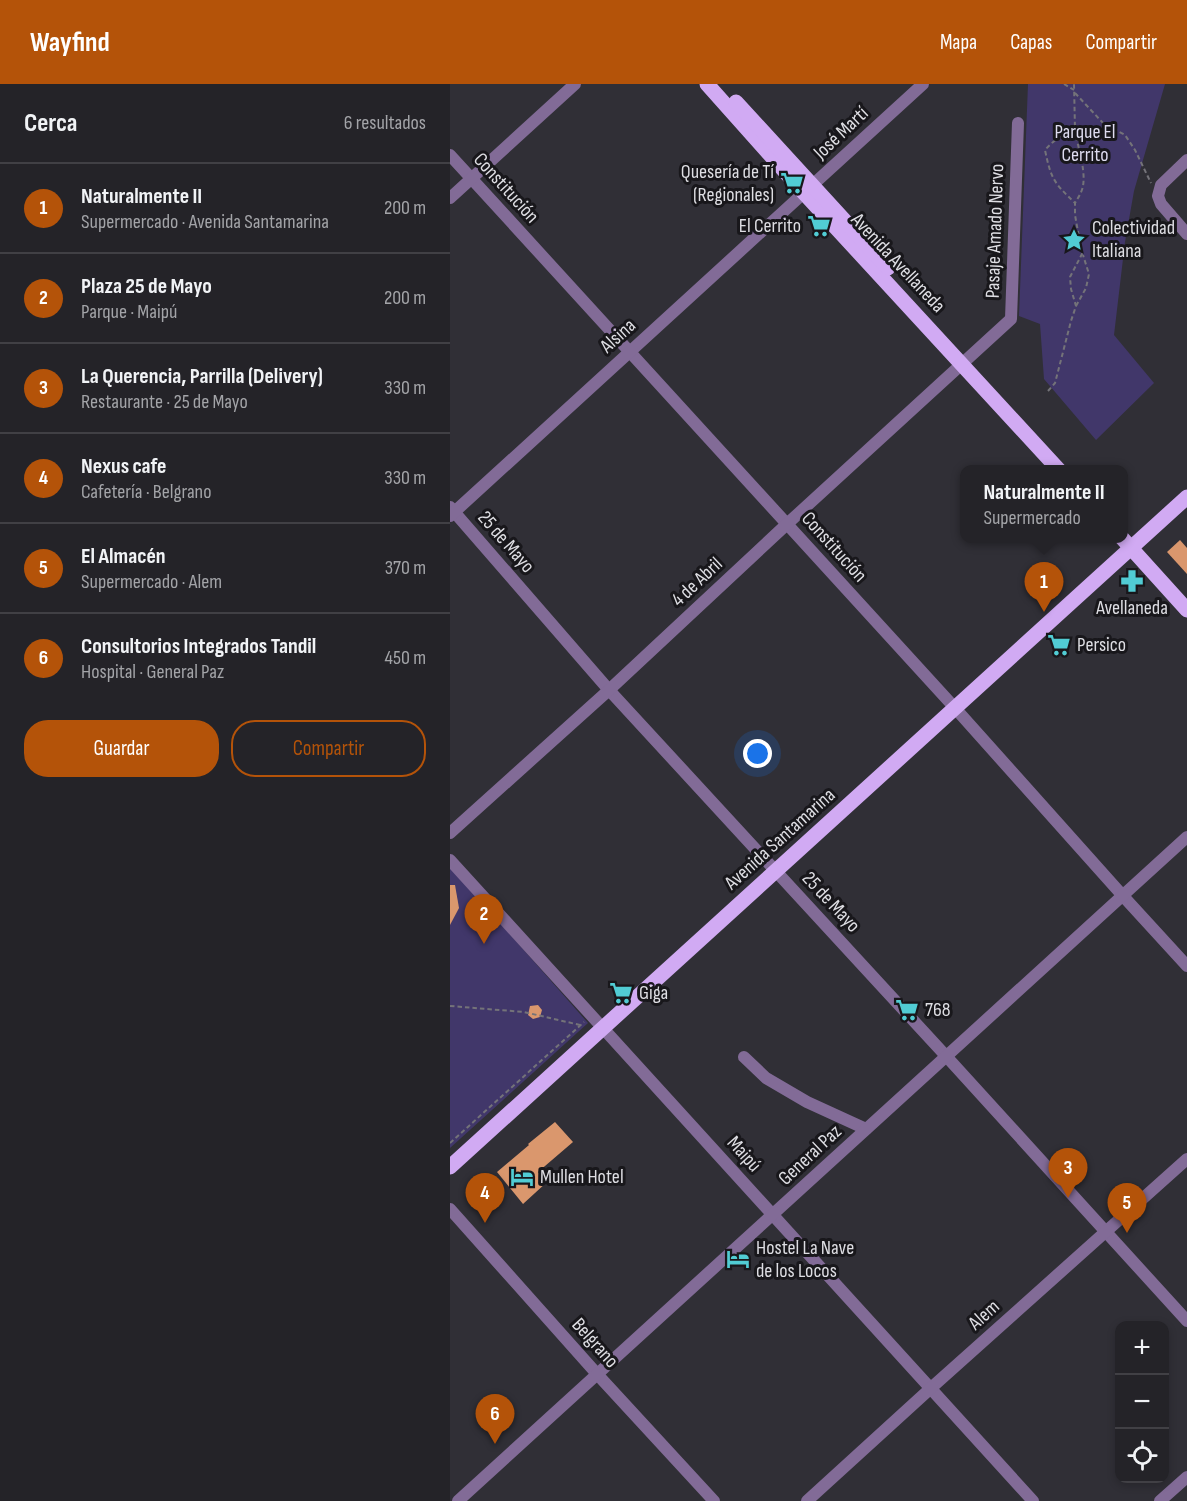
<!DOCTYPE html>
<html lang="es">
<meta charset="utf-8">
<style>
body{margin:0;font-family:"Sofia Sans Condensed",sans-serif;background:#302f34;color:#f1f3f6}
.controls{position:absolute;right:18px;bottom:18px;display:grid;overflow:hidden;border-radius:12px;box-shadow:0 3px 9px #0003}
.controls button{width:54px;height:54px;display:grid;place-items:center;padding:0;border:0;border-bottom:2px solid #414045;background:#242328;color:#f1f3f6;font:30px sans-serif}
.you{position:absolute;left:308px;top:670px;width:21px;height:21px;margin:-15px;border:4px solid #fff;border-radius:50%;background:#1a73e8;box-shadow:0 0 0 9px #1a73e833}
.badge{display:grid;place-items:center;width:39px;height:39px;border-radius:50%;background:#b45309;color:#fff;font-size:20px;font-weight:700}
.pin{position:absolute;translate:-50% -50px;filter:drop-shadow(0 2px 3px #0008)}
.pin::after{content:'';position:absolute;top:32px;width:21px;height:18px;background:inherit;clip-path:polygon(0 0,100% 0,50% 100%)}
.popup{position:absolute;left:510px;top:381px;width:168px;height:78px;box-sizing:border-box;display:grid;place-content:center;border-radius:12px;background:#242328;filter:drop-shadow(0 2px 4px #0005);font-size:20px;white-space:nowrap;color:#a3a4a8}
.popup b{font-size:22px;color:#f1f3f6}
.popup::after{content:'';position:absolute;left:50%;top:100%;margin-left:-12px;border:12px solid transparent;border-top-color:#242328}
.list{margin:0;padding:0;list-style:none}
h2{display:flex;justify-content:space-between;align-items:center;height:78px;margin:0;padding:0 24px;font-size:26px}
h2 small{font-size:20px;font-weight:400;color:#a3a4a8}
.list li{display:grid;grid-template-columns:39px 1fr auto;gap:18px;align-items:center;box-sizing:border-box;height:90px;padding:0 24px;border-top:2px solid #414045}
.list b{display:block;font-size:22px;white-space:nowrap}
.list p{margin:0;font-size:20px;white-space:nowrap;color:#a3a4a8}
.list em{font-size:20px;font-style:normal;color:#a3a4a8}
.actions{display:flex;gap:12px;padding:18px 24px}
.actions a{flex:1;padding:14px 0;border:2px solid #b45309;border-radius:24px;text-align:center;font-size:21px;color:#b45309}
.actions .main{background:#b45309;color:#fff}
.icon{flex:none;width:33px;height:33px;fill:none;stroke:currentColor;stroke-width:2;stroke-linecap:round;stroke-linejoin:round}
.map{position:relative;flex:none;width:737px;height:1417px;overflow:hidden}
header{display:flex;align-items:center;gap:36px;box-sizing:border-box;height:84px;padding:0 30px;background:#b45309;color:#fff}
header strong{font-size:28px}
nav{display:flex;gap:33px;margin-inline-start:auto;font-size:21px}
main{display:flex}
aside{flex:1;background:#242328}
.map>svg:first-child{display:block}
</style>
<header>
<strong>Wayfind</strong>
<nav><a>Mapa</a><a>Capas</a><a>Compartir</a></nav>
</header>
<main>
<aside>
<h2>Cerca<small>6 resultados</small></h2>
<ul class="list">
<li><span class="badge">1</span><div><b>Naturalmente II</b><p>Supermercado · Avenida Santamarina</p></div><em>200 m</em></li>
<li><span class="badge">2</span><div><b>Plaza 25 de Mayo</b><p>Parque · Maipú</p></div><em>200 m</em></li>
<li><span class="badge">3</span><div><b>La Querencia, Parrilla (Delivery)</b><p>Restaurante · 25 de Mayo</p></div><em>330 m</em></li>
<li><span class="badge">4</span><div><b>Nexus cafe</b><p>Cafetería · Belgrano</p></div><em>330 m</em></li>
<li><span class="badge">5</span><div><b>El Almacén</b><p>Supermercado · Alem</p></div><em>370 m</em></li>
<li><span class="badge">6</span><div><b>Consultorios Integrados Tandil</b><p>Hospital · General Paz</p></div><em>450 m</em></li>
</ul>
<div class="actions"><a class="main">Guardar</a><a>Compartir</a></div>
</aside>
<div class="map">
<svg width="737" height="1417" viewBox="0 0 737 1417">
<rect width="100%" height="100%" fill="#302f36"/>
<g fill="#41376a">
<path d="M578,0H715L684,107L675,158L664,251L704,299L646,356L594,295L590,240L569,232Z"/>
<path d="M0,782L138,939L0,1064Z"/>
</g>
<g fill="#da976d">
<path d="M730,456L737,464V490L717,468Z"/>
<path d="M0,801H5L9,824L0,841Z"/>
<path d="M88,921L92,926L90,933L83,935L78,931L80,922Z"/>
<path d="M105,1038L123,1058L88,1088L97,1098L73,1120L47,1088L79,1061L78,1060Z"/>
</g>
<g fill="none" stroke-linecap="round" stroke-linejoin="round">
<g stroke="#747379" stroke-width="2" stroke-dasharray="4.5 3" stroke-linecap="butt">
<path d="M614,0L624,6"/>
<path d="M625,9L653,39L675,51L685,66L701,99"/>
<path d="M625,45C627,62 636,84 633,102C632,108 628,114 625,119"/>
<path d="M626,222L636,204L639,190L633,171"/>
<path d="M598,307L605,299L621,237L626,222L621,205L620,193L632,170L625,131V119C604,99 601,95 595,66C603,57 613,49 625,45L624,0"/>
<path d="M0,922L74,928L130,941"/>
<path d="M0,1059L134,938"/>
</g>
<g stroke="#826b97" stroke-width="12">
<path d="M0,71L505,624L673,812L737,882"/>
<path d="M737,76L711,101L708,112L711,120L737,150"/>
<path d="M0,114L125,0"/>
<path d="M0,423L159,606L496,972L737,1237"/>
<path d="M0,432L473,0"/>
<path d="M0,749L159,606L337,440L561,235L568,39"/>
<path d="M0,776L583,1417"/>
<path d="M294,973L316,994L357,1018L416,1045"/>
<path d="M0,1125L147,1290L264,1417"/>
<path d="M8,1417L737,753"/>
<path d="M357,1417L481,1304L737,1075"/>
<path d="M710,1417L737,1393"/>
</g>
<g stroke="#d1aaf3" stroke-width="15">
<path d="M257,0L354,109L609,386"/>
<path d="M286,18L438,184"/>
<path d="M672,454L737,526"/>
<path d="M0,1083L737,413"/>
</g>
</g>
<defs>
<g id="supermarket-bare" transform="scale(1.8)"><path d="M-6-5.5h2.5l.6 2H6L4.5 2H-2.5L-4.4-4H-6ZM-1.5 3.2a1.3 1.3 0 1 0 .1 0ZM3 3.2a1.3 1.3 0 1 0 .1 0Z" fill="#51ccd4" stroke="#18171b" stroke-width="2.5" paint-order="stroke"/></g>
<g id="sight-bare" transform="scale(1.8)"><path d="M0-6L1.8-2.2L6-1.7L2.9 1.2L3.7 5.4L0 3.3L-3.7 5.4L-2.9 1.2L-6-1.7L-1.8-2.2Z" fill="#51ccd4" stroke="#18171b" stroke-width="2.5" paint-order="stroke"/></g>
<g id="pharmacy-bare" transform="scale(1.8)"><path d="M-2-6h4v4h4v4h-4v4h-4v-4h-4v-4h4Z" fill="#51ccd4" stroke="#18171b" stroke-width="2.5" paint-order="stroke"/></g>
<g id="hotel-bare" transform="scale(1.8)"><path d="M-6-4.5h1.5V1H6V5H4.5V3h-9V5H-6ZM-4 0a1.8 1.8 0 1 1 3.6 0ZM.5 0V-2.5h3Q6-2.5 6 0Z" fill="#51ccd4" stroke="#18171b" stroke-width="2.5" paint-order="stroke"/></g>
</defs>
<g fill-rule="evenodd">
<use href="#supermarket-bare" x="342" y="99"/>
<use href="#supermarket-bare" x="369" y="142"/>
<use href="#sight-bare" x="624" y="156"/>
<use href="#pharmacy-bare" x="682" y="497"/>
<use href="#supermarket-bare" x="609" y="561"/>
<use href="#supermarket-bare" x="171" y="909"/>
<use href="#supermarket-bare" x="457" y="926"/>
<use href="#hotel-bare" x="72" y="1093"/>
<use href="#hotel-bare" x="288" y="1175"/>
</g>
<g text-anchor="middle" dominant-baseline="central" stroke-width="6" stroke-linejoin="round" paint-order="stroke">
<g font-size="20" fill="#dedcef" stroke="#18171b">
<text x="635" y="48">Parque El<tspan x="635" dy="23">Cerrito</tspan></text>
</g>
<g font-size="20" fill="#dedee3" stroke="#18171b">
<text transform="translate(391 49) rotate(-43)">José Martí</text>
<text transform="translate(56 104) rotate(48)">Constitución</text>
<text transform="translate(545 147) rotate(-88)">Pasaje Amado Nervo</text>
<text transform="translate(448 179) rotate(47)">Avenida Avellaneda</text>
<text transform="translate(168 252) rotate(-42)">Alsina</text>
<text transform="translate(56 458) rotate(49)">25 de Mayo</text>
<text transform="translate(384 463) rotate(48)">Constitución</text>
<text transform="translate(247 498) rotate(-43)">4 de Abril</text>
<text transform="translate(330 755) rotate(-42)">Avenida Santamarina</text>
<text transform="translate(381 818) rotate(47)">25 de Mayo</text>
<text transform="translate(294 1070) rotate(48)">Maipú</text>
<text transform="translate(360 1071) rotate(-43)">General Paz</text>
<text transform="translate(534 1231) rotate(-42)">Alem</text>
<text transform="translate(145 1259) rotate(48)">Belgrano</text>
</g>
<g font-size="20" fill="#dedee3" stroke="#18171b" text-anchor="start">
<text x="324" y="88" text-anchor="end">Quesería de Tí<tspan x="324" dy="23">(Regionales)</tspan></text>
<text x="351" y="142" text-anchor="end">El Cerrito</text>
<text x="642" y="144">Colectividad<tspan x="642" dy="23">Italiana</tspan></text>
<text x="682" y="524" text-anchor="middle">Avellaneda</text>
<text x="627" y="561">Persico</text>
<text x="189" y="909">Giga</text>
<text x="475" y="926">768</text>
<text x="90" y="1093">Mullen Hotel</text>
<text x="306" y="1164">Hostel La Nave<tspan x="306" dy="23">de los Locos</tspan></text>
</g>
</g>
</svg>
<div class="controls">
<button>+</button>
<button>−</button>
<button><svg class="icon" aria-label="locate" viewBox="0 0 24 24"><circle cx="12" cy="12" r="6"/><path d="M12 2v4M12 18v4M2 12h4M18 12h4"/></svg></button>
</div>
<div class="you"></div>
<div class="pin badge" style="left:594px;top:528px">1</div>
<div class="popup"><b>Naturalmente II</b>Supermercado</div>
<div class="pin badge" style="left:34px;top:860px">2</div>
<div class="pin badge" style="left:618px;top:1114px">3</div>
<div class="pin badge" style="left:35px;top:1139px">4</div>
<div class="pin badge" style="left:677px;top:1149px">5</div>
<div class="pin badge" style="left:45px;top:1360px">6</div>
</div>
</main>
